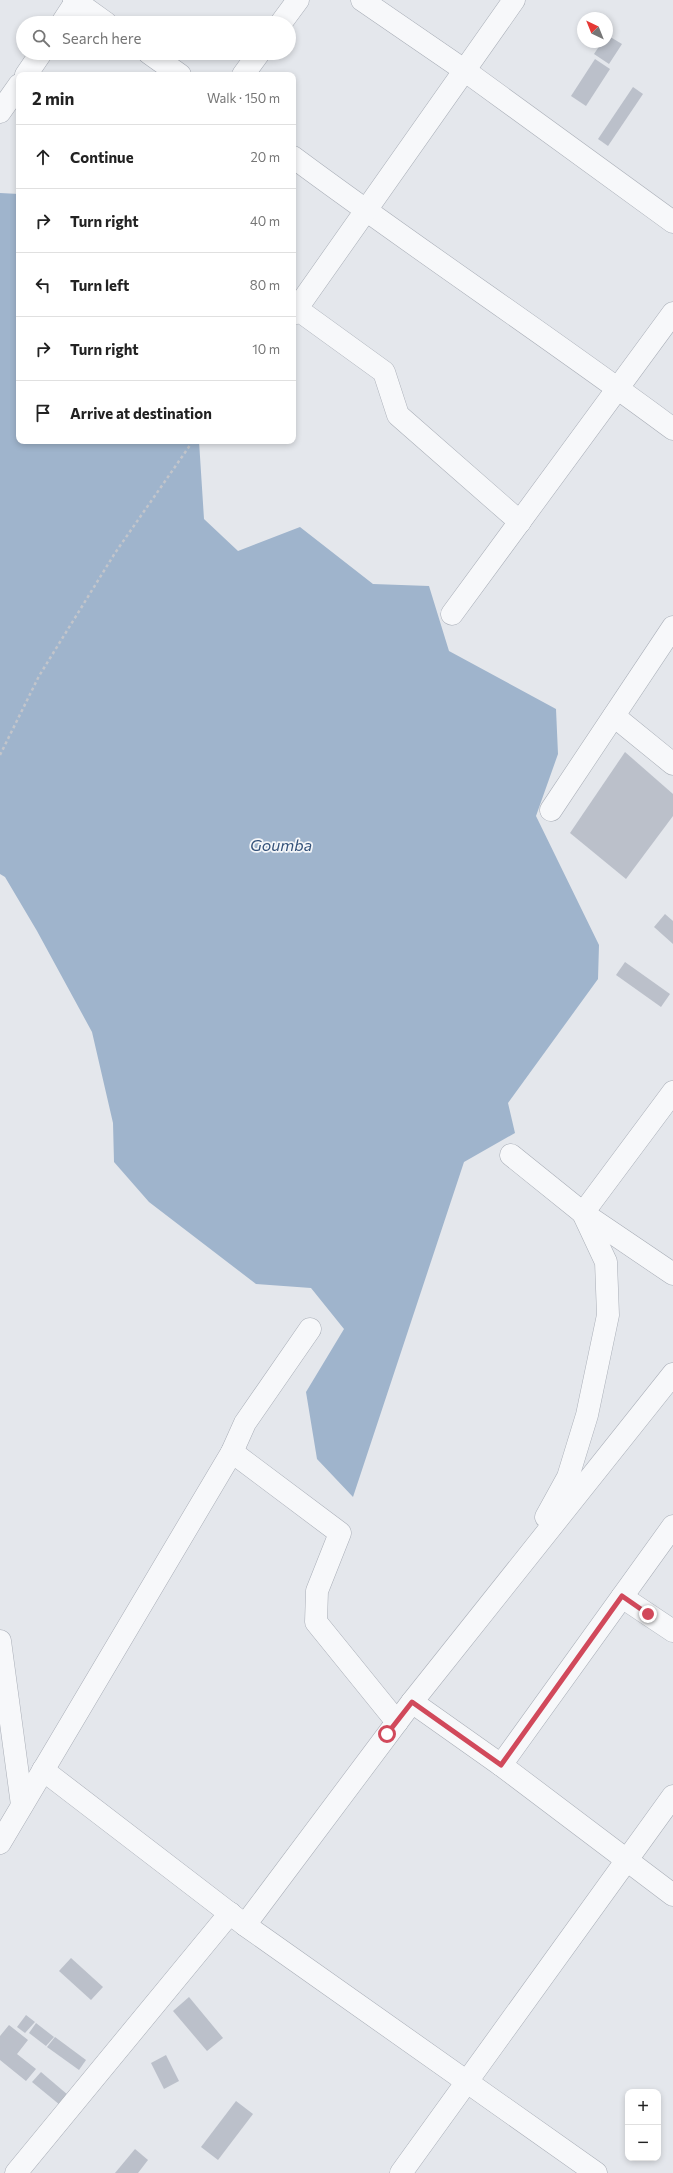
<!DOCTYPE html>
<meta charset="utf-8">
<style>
body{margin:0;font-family:Commissioner,sans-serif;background:#f2f2f2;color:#222}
.controls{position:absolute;right:12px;bottom:12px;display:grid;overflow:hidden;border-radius:8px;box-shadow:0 2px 6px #0003}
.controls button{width:36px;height:36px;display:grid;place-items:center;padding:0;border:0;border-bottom:1px solid #e0e0e0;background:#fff;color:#222;font:20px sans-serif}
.compass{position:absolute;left:577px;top:12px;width:36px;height:36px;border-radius:50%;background:#fff;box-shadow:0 2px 6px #0003;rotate:317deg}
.stop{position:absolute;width:12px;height:12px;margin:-9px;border:3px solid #d1495b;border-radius:50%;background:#fff}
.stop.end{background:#d1495b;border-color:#fff;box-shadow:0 1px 4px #0008}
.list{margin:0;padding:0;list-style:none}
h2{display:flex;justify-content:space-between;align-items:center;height:52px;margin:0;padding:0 16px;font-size:17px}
h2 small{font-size:13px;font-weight:400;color:#767676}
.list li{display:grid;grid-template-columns:26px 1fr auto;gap:12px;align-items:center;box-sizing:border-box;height:64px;padding:0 16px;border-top:1px solid #e0e0e0}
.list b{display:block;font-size:15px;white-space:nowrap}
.list em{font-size:13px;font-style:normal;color:#767676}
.icon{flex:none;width:22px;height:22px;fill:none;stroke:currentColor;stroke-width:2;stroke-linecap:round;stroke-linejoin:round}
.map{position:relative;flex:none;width:673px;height:2173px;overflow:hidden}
.search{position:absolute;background:#fff;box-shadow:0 2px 6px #0003;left:16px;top:16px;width:280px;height:44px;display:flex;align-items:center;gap:10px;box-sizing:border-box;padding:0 14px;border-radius:22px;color:#767676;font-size:15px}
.panel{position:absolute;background:#fff;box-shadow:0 2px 6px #0003;left:16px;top:72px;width:280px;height:372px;border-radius:8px}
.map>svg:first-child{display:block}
</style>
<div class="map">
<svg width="673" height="2173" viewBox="0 0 673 2173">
<rect width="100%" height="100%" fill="#e4e7ec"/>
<path fill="#9fb4cc" d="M0,193L19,194V441H199L204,519L238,551L300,527L373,584L429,586L449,651L556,709L558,754L536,816L599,945L598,979L508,1103L515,1133L464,1162L353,1497L317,1459L306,1392L344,1329L311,1288L256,1284L149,1202L114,1162L113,1123L92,1032L37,931L5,877L0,874Z"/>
<g fill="#bbc0ca">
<path d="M607,35L622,44L609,64L594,54L602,42H607Z"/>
<path d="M595,59L610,69L586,106L571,96Z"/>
<path d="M633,87L643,94L608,146L598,139Z"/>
<path d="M625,752L673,794V816L626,879L570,833Z"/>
<path d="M665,914L673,921V944L654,927Z"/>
<path d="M625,962L670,994L661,1007L616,975Z"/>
<path d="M71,1958L103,1987L91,2000L59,1971Z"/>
<path d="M189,1997L223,2038L207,2051L173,2011Z"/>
<path d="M26,2015L35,2022L25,2033L17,2027Z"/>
<path d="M36,2023L54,2037L46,2046L29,2033Z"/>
<path d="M9,2025L28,2040L17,2054L36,2069L26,2081L0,2060V2036Z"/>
<path d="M55,2037L86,2060L79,2070L47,2047Z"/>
<path d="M166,2055L179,2081L164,2089L151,2063Z"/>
<path d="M41,2072L68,2095L60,2105L32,2082Z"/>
<path d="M236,2101L253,2114L218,2160L201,2147Z"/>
<path d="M135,2149L148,2160L138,2173H115Z"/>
</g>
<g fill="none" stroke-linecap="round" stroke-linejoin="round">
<g stroke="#a9aeb7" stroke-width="23">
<g id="minor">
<path d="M74,0L106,23"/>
<path d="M362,0L464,70L673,222"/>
<path d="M62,23L77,0"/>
<path d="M281,23L298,0"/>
<path d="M149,53L180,75"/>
<path d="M26,75L41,53"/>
<path d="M243,75L259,53"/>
<path d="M0,112L19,85"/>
<path d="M293,157C418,250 548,336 673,429"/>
<path d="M297,309L384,372L398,415L520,522"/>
<path d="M293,314L514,0"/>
<path d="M452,614L673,313"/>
<path d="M614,716L673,764"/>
<path d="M551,810L673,627"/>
<path d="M511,1155L583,1213L673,1274"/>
<path d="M232,1452L340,1533L317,1591L316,1622L397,1722"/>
<path d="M546,1517L568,1477L587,1415L608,1315L606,1262L583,1213L673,1092"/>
<path d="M622,1597L673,1631"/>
<path d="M0,1641L22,1805"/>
<path d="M412,1702L501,1765L673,1895"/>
<path d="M501,1765L673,1526"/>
<path d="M43,1770L245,1925L596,2173"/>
<path d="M0,1843L232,1452L245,1423L310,1329"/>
<path d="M245,1925L412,1702L673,1374"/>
<path d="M16,2173L230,1913"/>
<path d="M401,2173L673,1796"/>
</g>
</g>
<path stroke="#c2c5cb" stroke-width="2.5" stroke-dasharray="3 3" stroke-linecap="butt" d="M0,755L39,676L115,553L193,441"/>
<use href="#minor" stroke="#f7f8fa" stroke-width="22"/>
</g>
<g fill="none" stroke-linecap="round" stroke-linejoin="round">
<path stroke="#d1495b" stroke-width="5" d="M387,1734L412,1702L501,1765L622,1596L648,1614"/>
</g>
<g text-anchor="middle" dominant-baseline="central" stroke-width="3.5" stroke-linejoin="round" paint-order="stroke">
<g font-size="16" font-style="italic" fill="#34527a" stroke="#f4f6f9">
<text x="281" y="844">Goumba</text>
</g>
</g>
</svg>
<div class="controls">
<button>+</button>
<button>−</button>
</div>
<svg class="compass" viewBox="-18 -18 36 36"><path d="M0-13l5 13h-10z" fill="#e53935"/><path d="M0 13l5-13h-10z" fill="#767676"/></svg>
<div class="stop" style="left:387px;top:1734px"></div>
<div class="stop end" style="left:648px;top:1614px"></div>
<div class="search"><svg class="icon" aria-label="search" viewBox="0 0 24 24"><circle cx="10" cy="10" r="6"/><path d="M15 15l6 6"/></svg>Search here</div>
<section class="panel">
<h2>2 min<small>Walk · 150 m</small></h2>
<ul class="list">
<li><svg class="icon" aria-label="ahead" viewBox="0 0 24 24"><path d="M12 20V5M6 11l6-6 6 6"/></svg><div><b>Continue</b></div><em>20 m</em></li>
<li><svg class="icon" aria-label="right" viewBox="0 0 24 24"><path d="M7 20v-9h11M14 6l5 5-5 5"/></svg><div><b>Turn right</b></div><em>40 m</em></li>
<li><svg class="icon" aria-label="left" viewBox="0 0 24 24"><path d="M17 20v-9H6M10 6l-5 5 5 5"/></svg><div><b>Turn left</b></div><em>80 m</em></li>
<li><svg class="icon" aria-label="right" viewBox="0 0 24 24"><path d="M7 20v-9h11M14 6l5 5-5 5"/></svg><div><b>Turn right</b></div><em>10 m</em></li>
<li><svg class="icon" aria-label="arrive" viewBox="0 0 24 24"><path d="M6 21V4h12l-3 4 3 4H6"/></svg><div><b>Arrive at destination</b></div></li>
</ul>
</section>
</div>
